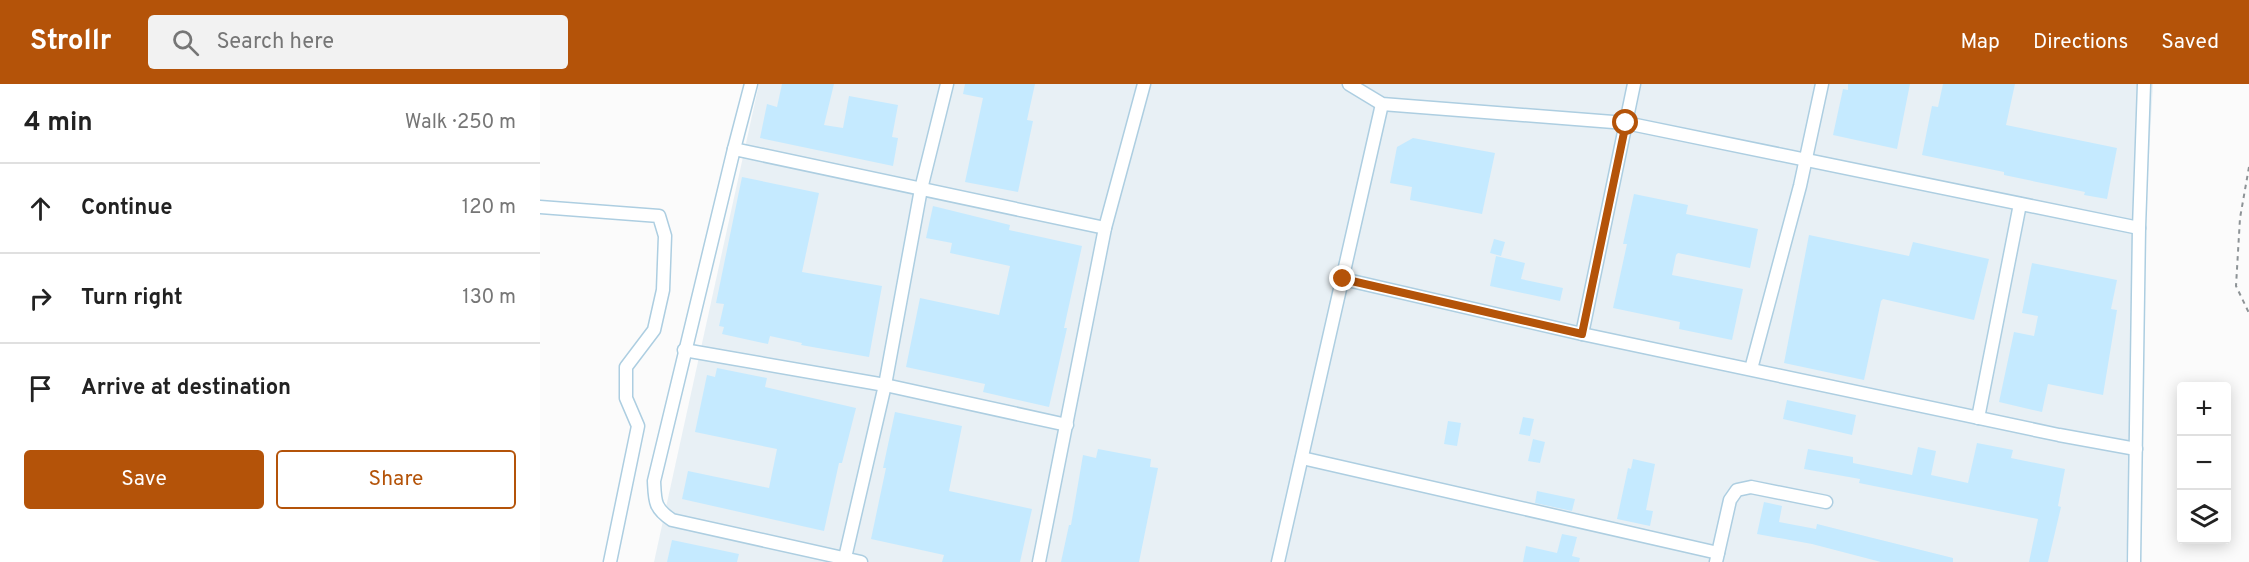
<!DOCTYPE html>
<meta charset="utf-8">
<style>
body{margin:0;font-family:Overpass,sans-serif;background:#f2f2f2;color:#222}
.controls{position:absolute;right:18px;bottom:18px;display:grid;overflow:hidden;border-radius:6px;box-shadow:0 3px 15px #0003}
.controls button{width:54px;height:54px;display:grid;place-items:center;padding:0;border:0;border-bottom:2px solid #e0e0e0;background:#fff;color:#222;font:30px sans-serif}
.stop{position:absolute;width:18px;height:18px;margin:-14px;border:4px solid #b45309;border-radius:50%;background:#fff}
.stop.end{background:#b45309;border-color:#fff;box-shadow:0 2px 6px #0008}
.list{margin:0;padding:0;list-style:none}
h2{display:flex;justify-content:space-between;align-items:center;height:78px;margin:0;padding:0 24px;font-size:26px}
h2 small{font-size:20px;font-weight:400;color:#767676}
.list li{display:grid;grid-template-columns:39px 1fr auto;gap:18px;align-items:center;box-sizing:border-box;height:90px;padding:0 24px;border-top:2px solid #e0e0e0}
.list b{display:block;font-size:22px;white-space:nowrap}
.list em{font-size:20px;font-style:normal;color:#767676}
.actions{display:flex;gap:12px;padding:18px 24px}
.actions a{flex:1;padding:14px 0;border:2px solid #b45309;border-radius:6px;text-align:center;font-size:21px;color:#b45309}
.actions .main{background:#b45309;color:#fff}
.icon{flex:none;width:33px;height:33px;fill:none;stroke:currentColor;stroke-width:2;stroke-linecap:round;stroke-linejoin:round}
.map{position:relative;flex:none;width:1709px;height:478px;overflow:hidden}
header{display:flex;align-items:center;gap:36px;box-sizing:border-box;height:84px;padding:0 30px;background:#b45309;color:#fff}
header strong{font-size:28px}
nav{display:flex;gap:33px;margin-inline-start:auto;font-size:21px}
.search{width:420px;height:54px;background:#f2f2f2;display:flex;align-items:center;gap:15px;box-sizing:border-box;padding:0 21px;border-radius:6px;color:#767676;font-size:22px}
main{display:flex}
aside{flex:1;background:#fff}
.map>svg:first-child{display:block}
</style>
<header>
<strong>Strollr</strong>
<div class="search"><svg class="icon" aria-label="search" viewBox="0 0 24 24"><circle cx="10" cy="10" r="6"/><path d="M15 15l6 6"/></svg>Search here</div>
<nav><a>Map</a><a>Directions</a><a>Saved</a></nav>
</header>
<main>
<aside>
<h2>4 min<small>Walk · 250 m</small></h2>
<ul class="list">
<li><svg class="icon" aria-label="ahead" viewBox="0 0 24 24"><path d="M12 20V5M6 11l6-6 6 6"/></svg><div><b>Continue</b></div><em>120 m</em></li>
<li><svg class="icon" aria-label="right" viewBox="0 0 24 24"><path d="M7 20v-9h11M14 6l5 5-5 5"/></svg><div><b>Turn right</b></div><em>130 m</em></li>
<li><svg class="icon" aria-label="arrive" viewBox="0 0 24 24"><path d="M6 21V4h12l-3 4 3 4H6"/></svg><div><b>Arrive at destination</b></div></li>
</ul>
<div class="actions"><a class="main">Save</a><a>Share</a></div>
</aside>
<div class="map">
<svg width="1709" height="478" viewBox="0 0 1709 478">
<rect width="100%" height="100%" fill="#fbfbfb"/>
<path fill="#e8f0f5" d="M219,0H1613L1586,478H114Z"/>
<g fill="#c5eaff">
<path d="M242,0H294L284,41L303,44L309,12L358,21L352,53L358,54L353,82L220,54L227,20L237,23Z"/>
<path d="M425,0H495L487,36L493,37L478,108L425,98L443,14L423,10Z"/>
<path d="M1308,0H1370L1357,65L1293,51L1303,5L1308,6Z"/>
<path d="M1403,0H1475L1466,41L1577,64L1567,115L1544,111L1545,108L1464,91V88L1382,71L1392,22L1398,23Z"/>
<path d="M873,54L955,69L942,130L870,116L872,103L850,99L857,63Z"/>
<path d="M202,93L279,109L262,188L342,202L329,273L261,261L262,259L230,252L228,260L182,250L184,243L179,242L184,220L176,219Z"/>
<path d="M1094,110L1148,121L1146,130L1218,145L1210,184L1138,169L1136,171L1132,191L1203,205L1192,256L1139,245L1140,238L1073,224L1087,160H1083Z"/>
<path d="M393,122L470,141L469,146L542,162L524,244H527L509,323L443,308L445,300L366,283L380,214L459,231L470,182L410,169L412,159L386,154Z"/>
<path d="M1269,151L1369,172L1373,158L1449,175L1434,236L1343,215L1341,217L1324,296L1244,279Z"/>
<path d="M954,155L965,158L961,172L950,169Z"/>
<path d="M956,172L985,179L981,195L1023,204L1020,217L950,202Z"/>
<path d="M1492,179L1577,196L1571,225L1577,226L1563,311L1508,300L1502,328L1459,318L1474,248L1494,252L1498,232L1482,229Z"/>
<path d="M177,284L227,294L225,303L316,324L302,379H299L284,447L142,415L148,387L229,404L237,365L155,348L167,291L175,293Z"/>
<path d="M1247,316L1316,331L1312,351L1243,335Z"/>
<path d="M355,328L422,342L409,407L492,425L480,478H402L404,471L331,455L346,384H343Z"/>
<path d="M983,333L994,335L990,352L979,350Z"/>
<path d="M908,337L921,339L917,362L904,360Z"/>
<path d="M993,355L1005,358L1000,379L988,377Z"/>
<path d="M1437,359L1473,366L1471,374L1525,385L1518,422L1521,423L1508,478H1489L1498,435L1319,399L1320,395L1264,385L1268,365L1313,373V379L1372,391L1378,363L1396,367L1391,391L1428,399Z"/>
<path d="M558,365L611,375L610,383L618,384L599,478H521L529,441H531L543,371L556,374Z"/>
<path d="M1093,375L1115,380L1106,426L1113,427L1110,442L1077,435L1088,384L1091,385Z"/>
<path d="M997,407L1035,415L1032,427L995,419Z"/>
<path d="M1224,418L1242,422L1239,438L1276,445L1277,440L1413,474V478H1341L1272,460L1217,450Z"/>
<path d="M1022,450L1037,453L1032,472L1040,474L1039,478H983L986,462L1017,469Z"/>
<path d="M132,456L199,470L197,478H127Z"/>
</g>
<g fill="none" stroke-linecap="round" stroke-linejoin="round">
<g stroke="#adcee1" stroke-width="15">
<g id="minor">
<path d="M809,0L842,20L1086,39L1599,144"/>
<path d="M194,65L211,0"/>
<path d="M0,123L119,132L125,152L123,206L114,246L86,283V314L98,342L70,478"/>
<path d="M803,195L1042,250L1519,351L1596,365"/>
<path d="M1042,250L1094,0"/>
<path d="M144,266L345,301L527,341"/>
<path d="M1211,285L1260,102L1282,0"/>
<path d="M1438,334L1480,120"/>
<path d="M762,374L1178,469"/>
<path d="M304,478L345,301L381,105L407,0"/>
<path d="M321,478L132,436C114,424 115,417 114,397L194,65L565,144"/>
<path d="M499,478L565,144L604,0"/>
<path d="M738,478L842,20"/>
<path d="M1176,478L1190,416L1197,406L1211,403L1286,418"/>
<path d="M1594,478L1599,144L1604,0"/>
</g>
</g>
<path stroke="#8d9396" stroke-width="2" stroke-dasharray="4.5 4.5" stroke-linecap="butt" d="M1709,83L1700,134L1696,202L1709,229"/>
<use href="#minor" stroke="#fff" stroke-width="12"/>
</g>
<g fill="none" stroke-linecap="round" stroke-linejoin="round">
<path stroke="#b45309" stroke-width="8" d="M803,195L1042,250L1086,39"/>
</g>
</svg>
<div class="controls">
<button>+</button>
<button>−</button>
<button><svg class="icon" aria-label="layers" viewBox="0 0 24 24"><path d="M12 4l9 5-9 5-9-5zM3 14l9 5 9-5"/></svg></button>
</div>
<div class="stop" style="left:1086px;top:39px"></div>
<div class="stop end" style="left:803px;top:195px"></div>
</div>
</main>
